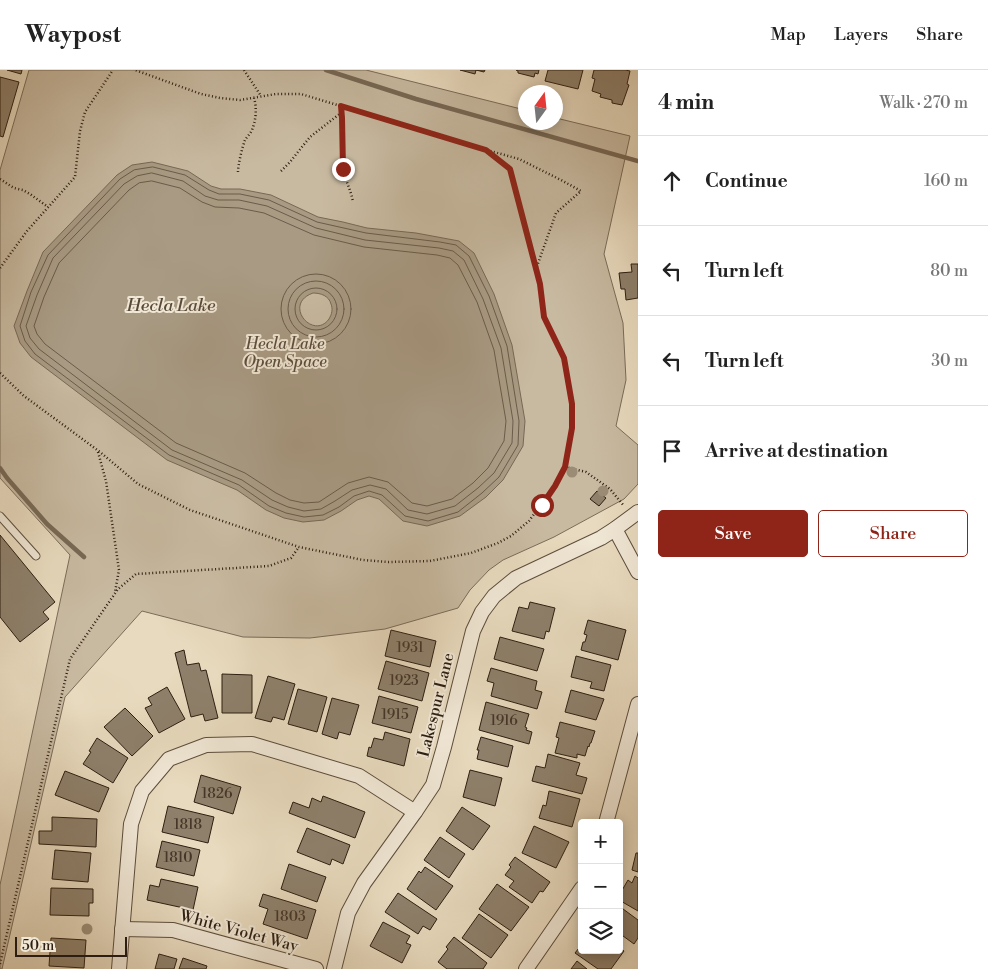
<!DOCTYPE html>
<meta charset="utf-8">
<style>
body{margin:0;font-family:"Libre Bodoni",serif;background:#f2f2f2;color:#222}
.controls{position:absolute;right:15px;bottom:15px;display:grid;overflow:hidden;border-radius:5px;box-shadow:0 2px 12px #0003}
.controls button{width:45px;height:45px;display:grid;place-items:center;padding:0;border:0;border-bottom:1px solid #e0e0e0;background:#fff;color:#222;font:25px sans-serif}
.compass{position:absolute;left:518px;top:15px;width:45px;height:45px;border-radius:50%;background:#fff;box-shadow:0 2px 12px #0003;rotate:15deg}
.scale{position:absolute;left:15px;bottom:12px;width:112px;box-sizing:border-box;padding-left:5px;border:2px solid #2d1e11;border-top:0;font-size:14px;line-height:18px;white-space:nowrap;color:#2d1e11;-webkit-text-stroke:4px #f0e7d5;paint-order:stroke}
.stop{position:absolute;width:15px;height:15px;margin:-11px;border:4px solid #8f2418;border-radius:50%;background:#fff}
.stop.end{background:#8f2418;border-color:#fff;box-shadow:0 1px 5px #0008}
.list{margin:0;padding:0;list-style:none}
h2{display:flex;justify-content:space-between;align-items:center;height:65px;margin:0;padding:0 20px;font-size:21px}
h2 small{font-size:16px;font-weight:400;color:#767676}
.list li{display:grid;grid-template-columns:32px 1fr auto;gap:15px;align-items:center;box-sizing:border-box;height:90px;padding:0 20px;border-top:1px solid #e0e0e0}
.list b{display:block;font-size:19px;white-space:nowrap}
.list em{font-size:16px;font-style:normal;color:#767676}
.actions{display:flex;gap:10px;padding:15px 20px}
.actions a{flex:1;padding:11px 0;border:1px solid #8f2418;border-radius:5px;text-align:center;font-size:18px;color:#8f2418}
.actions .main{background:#8f2418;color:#fff}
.icon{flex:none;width:28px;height:28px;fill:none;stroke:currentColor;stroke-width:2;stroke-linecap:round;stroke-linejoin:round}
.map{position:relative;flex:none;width:638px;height:899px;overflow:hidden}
header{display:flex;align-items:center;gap:30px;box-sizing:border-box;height:70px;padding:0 25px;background:#fff;border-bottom:1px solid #e0e0e0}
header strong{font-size:24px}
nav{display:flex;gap:28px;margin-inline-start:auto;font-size:18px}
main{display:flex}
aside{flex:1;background:#fff}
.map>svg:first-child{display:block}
</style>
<header>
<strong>Waypost</strong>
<nav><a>Map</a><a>Layers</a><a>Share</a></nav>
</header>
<main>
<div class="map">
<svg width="638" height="899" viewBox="0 0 638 899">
<rect width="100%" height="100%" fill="#e8dabe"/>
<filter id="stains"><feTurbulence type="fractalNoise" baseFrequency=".004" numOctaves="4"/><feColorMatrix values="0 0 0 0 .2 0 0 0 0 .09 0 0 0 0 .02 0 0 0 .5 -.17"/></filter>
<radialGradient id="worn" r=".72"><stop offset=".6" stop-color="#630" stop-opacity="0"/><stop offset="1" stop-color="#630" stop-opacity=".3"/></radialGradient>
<path fill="#c8baa1" stroke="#7a6c59" d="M29,0H366L525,40L526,52H556V48L630,66L604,184L623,253L626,310L616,356L638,375V414L624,429L554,467L503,490L489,500L470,520L458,538L385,559L310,568L243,567L142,541L65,627L2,899H0V815L70,485L0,408V100Z"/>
<path fill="#a89a83" stroke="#776855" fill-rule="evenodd" d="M152,92L188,101L211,116L221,119H240L271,125L318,147L343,152L367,158L416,163L459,171L474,183L494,224L512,275L525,351L523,376L503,410L486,427L460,446L427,456L403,451L379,429L369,426L357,430L341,441L324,450L303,452L284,448L266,440L237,420L167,390L31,287L20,273L14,256L27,221L43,182L117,105L132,95ZM313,223C321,223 329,226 331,234C333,239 332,244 329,249C313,271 282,234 313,223Z"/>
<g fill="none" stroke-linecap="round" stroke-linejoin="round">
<g stroke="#6a5c4a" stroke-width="1">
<path d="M153,97L185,105L209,120L219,124H240L269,130L317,152L366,163L440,172L456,175L469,186L489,226L507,276L519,351L518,375L499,407L482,423L458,442L428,451L405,446L382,425L369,421L354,426L339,437L323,445L304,447L286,443L269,436L239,415L169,385L35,284L25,271L20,256L31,222L48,185L120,109L134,100Z"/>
<path d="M152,103L183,111L205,126L218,130H239L267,136L316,158L365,170L439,178L453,181L464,190L483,229L501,278L513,351L512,373L494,403L478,418L455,436L427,444L408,440L386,419L370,415L352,420L335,431L321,439L304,441L288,437L272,430L242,410L172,380L39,279L30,268L26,256L37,225L53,188L124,114L137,106Z"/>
<path d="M152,111L180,118L202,132L215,137L239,138L264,143L314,165L364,177L437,185L450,188L458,195L477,232L494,280L506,351L504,371L488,398L473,413L452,429L427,436L412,433L388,412L369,407L348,413L319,432L304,433L290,430L276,423L245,403L176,373L45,274L37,264L34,256L44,227L59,193L129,120L139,113Z"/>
<circle cx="316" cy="239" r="35"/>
<circle cx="316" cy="239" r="28"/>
<circle cx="316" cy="239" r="21"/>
</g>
<g stroke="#776855" stroke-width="4.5">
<path d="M326,0L416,29L638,91"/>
<path d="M0,398L7,408L47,454L84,487"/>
</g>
</g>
<g fill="#8e806b" stroke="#2d1e11">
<path d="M7,0H22L21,4Z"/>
<path d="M460,0H485L484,2L476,0L475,4Z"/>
<path d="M516,0H539L538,4L535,3L534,7L518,3V1Z"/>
<path d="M548,0H583L578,19L545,11Z"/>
<path d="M594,0H625L630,1L627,14L629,15L622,35L612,33V30L600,27L601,24L592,21L595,9L592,8Z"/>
<path d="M0,7L19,12L3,67L0,66Z"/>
<path d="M631,194H638V228L626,230L625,219H621L619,203L632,202Z"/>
<path d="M597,421L606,428L599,436L590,429Z"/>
<path d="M0,465L55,532L43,542L49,549L20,572L0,547Z"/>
<path d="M530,532L555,538L549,562L546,561L544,569L512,561L519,537L528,539Z"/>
<path d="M588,550L626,560L618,590L581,580L583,572H585L587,565L584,564Z"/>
<path d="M391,560L436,571L430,597L385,586Z"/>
<path d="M500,567L544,579L537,601L494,589Z"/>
<path d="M184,580L187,595L199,593L201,601L206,600L218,648L205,651L203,644L191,647L175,583Z"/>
<path d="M576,586L611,595L604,621L590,618L592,612L571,607Z"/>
<path d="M386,591L429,603L422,631L378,619Z"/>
<path d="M491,598L537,611L535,620L542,622L537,639L491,626L494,613L487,611Z"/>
<path d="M222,604L252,605V643H222Z"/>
<path d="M268,606L295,614L284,650L273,647L271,652L255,648Z"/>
<path d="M167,617L185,649L159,663L145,638L152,635L148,628Z"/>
<path d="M298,619L327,627L317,662L288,654Z"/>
<path d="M571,620L604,629L596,650L565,642Z"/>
<path d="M379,626L418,637L411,663L372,653Z"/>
<path d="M332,628L359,635L350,665L339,662L337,669L322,664Z"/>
<path d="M486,632L529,644L525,657L527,658L526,660L532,662L529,674L479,660Z"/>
<path d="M125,638L153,666L132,686L104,657Z"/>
<path d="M560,652L595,661L591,673H590L589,677L588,676L585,686L577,684V688L555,683L559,668L556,667Z"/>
<path d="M385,662L410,669L404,696L367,686L369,677L371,678L374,668L383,670Z"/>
<path d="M481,667L513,676L508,697L477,689L479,680H477Z"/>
<path d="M97,668L128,688L113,713L83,694L91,682L89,681Z"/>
<path d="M548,684L580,693L576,705L587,708L582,724L532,711L536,696L545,698Z"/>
<path d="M470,700L502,708L495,736L463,727Z"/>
<path d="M65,701L109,718L99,742L55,725Z"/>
<path d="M201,705L241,717L233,744L194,732Z"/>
<path d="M549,721L580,729L572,757L539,748L543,735L546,736Z"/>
<path d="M323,726L365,742L355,768L289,743L293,732L309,738L312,728L321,732Z"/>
<path d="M168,736L214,747L208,773L162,762Z"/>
<path d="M462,737L490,756L473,780L446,761Z"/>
<path d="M52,747L97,749L96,777L39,774V761H52Z"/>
<path d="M534,756L569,772L556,798L522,783Z"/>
<path d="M307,758L350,775L343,794L332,789L330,795L297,782Z"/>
<path d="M440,767L465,784L449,808L424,790Z"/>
<path d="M162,771L200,780L194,806L156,797Z"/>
<path d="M55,780L91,783L88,812L52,809Z"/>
<path d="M636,783H638V802L632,800Z"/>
<path d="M515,787L550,812L543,822L540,821L532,833L509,817L514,811L505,805L511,797L509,795Z"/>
<path d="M289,794L326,807L317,832L281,819Z"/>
<path d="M425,797L453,816L436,840L407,819L419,801L421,803Z"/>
<path d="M635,806L638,808V841L619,830V821L621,822L628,810L632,813Z"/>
<path d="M161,809L198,817L193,840L147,830L150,815L159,817Z"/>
<path d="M497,814L529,837L511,861L479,839Z"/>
<path d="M51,818L93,819V833H89V846L50,845Z"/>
<path d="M398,823L437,849L430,860L423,856L418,864L385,842Z"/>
<path d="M263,824L316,840L307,869L263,854L268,839L259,836Z"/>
<path d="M619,836L638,850V868L634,874L619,863Z"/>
<path d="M479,844L508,865L491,888L462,868Z"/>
<path d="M383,852L410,866L406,873L411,875L402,893L370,876Z"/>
<path d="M454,867L487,893L483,899H447L438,892L448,879L446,877Z"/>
<path d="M51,868L86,870L84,898L49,896Z"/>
<path d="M582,874V880H619V877L624,881L611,899H598L575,883Z"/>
<path d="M159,884L177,889L174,899H155Z"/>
<path d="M183,888L207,896L206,899H179Z"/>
<path d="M577,891L587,899H571Z"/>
</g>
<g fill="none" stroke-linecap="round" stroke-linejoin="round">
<g stroke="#5c4d3c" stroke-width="9">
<path id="service" d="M0,446L36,486"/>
</g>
<g stroke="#5c4d3c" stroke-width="16">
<g id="minor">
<path d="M615,459L638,502"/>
<path d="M606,753L638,634"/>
<path d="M122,859L173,860L316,899"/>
<path d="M119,899L131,754L142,721L169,689L206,675L252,674L359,706L415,742"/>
<path d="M334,899L348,843L364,813L415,742L433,715L444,677L473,561L482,542L494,526L516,508L601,468L615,459L638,442"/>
<path d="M526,899L582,818"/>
</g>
</g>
<g stroke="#2d1e11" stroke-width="2.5" stroke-dasharray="1 2.5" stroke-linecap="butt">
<path d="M244,0L261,26"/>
<path d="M341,36C344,57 340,78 343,98C345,110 351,120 353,132"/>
<path d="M487,80L519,89L561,110L581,121L556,143L536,199"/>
<path d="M281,101L290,92L310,67L342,42"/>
<path d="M238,102C238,95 242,78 245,70C247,67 250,64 252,60C256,50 257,38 254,28"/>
<path d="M0,109L14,118L23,120L30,124L48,137"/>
<path d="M0,198L27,161L75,107L80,61L85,42L113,0"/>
<path d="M0,303L24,326L100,382L138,414L190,440L299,477L363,490L389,492L430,491L471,483L498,473L511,466L529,451L555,416L565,397L572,358V334L564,289L544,247L540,213L510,99L486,80L301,24H276L240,30L220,28L201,24L135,0"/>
<path d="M98,382L106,411L119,500L115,522"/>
<path d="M565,397L586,402L610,419L624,436"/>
<path d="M0,894L70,589L118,519L136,504L269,496L291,488L299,477"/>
</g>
<use href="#service" stroke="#f0e7d5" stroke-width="7"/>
<use href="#minor" stroke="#f0e7d5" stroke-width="14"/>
</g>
<g fill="#9b8c76">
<circle cx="572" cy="402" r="5.5"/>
<circle cx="603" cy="421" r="5.5"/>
<circle cx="87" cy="859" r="5.5"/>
</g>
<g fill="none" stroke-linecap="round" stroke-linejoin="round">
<path stroke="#8f2418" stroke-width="6" d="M343,99L342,48L341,36L486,80L510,99L540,214L544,247L564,288L572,334V358L565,397L555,416L542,435"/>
</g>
<g text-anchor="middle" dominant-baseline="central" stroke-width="4" stroke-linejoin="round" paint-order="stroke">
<g font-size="14" fill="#453628">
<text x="410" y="578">1931</text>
<text x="404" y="611">1923</text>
<text x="395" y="645">1915</text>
<text x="504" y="651">1916</text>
<text x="217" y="724">1826</text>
<text x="188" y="755">1818</text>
<text x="178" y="788">1810</text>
<text x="290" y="847">1803</text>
</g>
<g font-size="16" font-style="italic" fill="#5c4d3c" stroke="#f0e7d5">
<text x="285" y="274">Hecla Lake<tspan x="285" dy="18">Open Space</tspan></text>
</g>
<g font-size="16" fill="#2d1e11" stroke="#f0e7d5">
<text transform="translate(436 635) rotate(-76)">Lakespur Lane</text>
<text transform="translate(239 861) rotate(15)">White Violet Way</text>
</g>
<g font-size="18" font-style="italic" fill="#584939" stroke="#f0e7d5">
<text x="171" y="235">Hecla Lake</text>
</g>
</g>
<rect width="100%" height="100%" filter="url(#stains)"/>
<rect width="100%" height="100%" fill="url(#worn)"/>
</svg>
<div class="controls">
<button>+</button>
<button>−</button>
<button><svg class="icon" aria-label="layers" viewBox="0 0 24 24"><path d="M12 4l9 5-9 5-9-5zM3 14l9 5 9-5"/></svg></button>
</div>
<svg class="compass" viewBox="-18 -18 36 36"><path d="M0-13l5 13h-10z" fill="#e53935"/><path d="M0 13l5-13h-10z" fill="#767676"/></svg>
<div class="scale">50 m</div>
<div class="stop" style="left:542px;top:435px"></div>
<div class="stop end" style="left:343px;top:99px"></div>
</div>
<aside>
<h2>4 min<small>Walk · 270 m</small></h2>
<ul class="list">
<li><svg class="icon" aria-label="ahead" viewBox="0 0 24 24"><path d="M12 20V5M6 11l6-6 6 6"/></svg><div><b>Continue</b></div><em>160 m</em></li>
<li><svg class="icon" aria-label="left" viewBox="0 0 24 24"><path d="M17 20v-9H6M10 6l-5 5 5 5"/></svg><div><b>Turn left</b></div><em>80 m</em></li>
<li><svg class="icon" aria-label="left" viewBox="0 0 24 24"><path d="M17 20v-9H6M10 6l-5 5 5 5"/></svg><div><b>Turn left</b></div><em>30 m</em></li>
<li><svg class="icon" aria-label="arrive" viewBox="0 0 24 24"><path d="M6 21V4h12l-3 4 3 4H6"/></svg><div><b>Arrive at destination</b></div></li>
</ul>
<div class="actions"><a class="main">Save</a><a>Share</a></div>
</aside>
</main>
